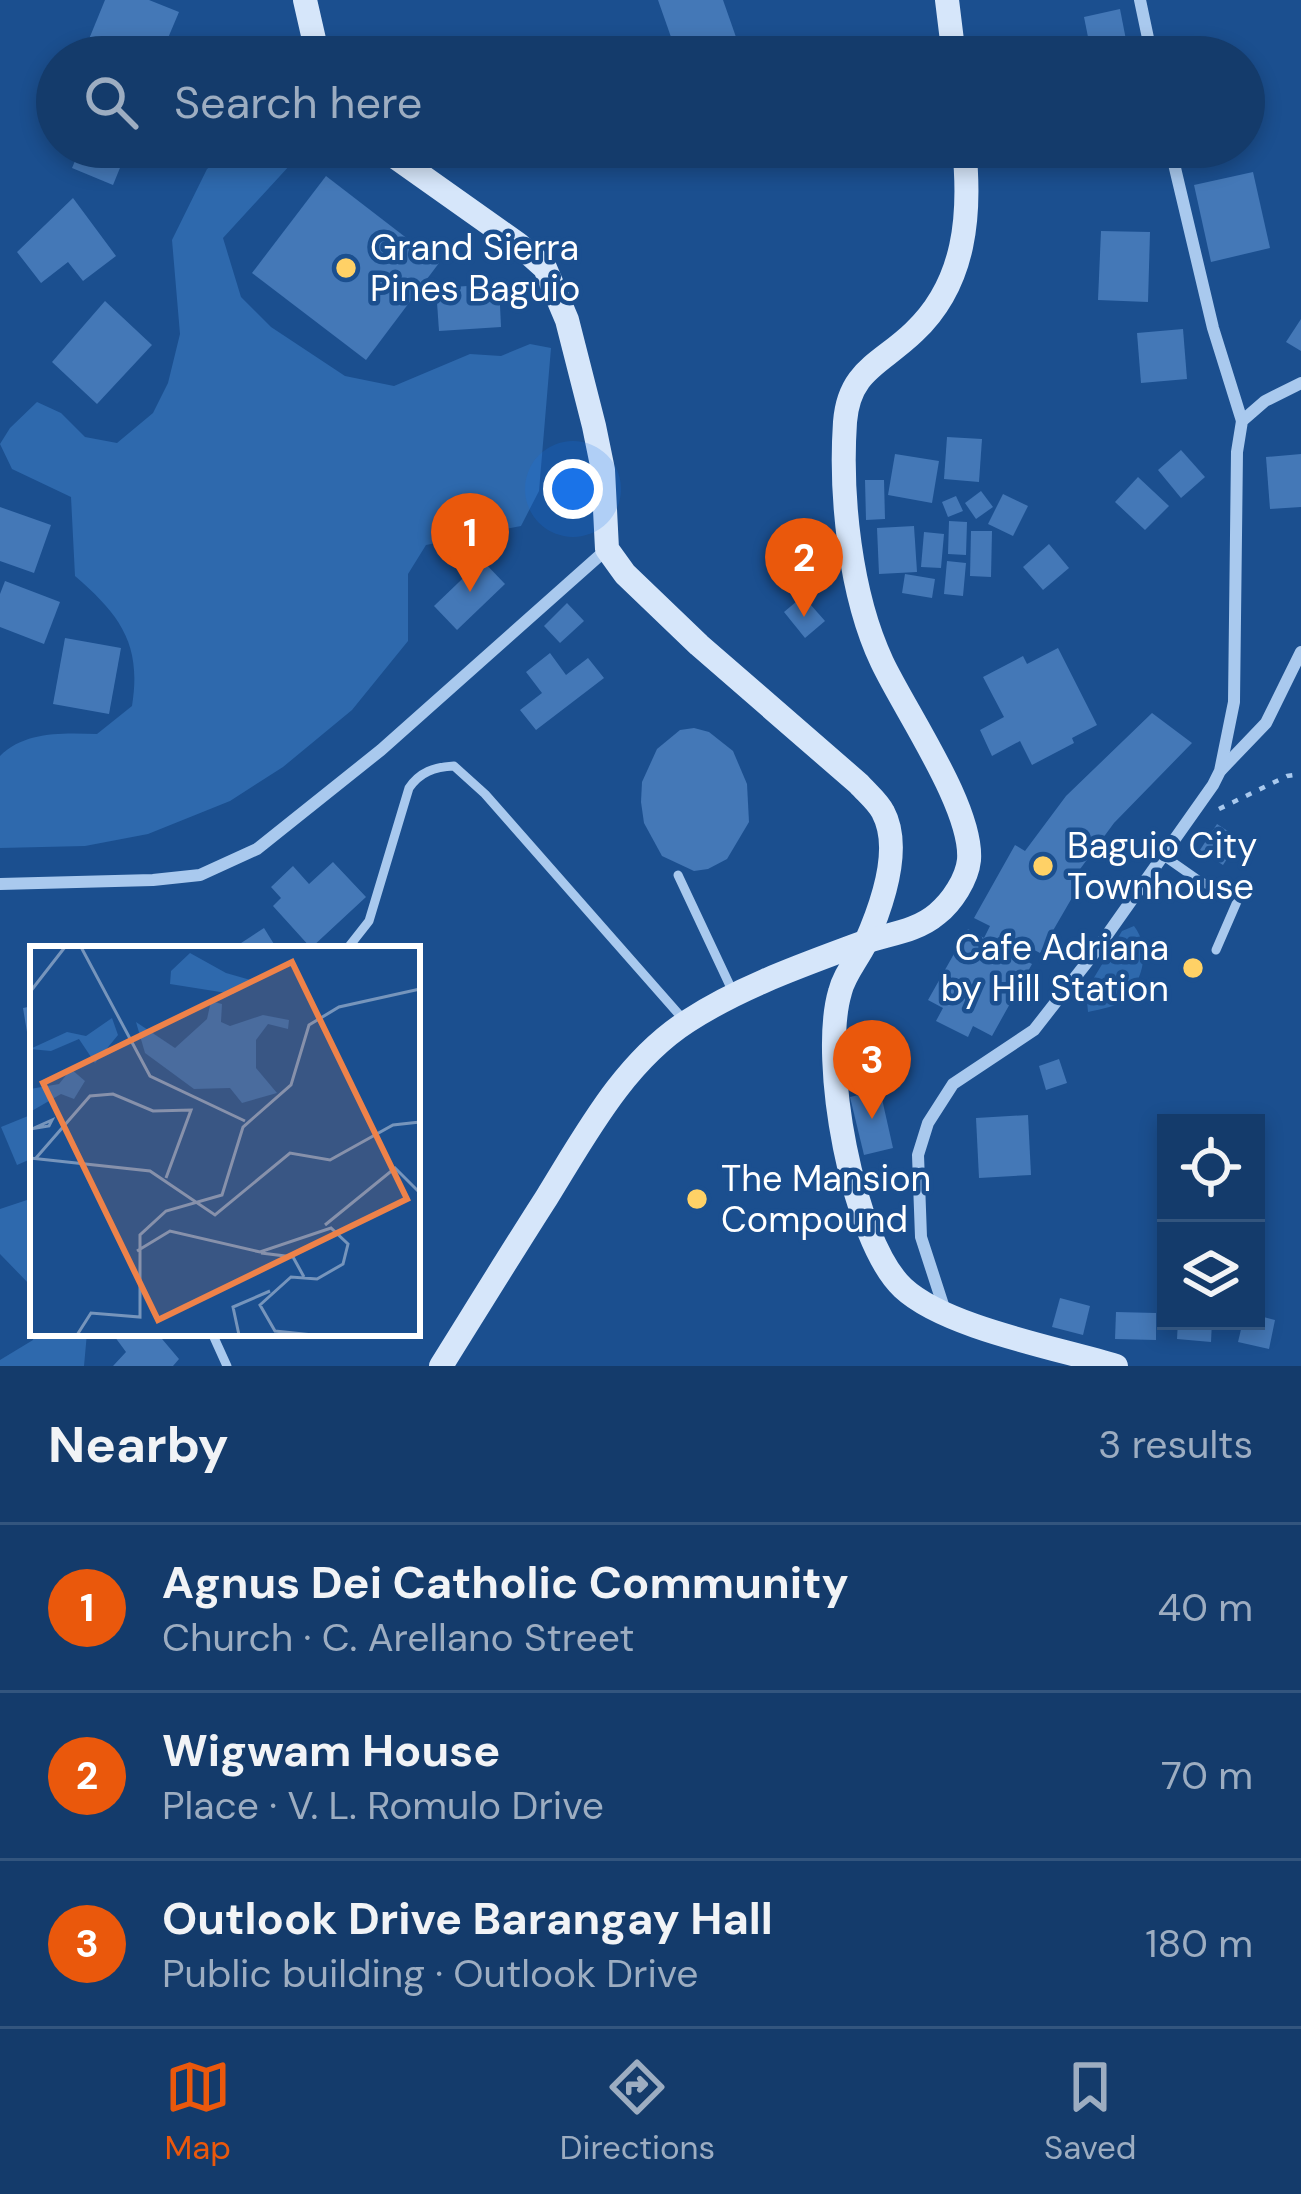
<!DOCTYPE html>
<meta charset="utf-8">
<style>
body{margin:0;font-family:"DM Sans",sans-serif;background:#214673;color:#f1f3f6}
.controls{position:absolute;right:36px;bottom:36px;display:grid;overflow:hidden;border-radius:0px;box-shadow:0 6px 18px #0003}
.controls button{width:108px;height:108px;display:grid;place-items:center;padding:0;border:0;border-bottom:3px solid #33557e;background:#143b6b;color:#f1f3f6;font:60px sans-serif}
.you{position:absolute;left:573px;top:489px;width:42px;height:42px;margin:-30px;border:9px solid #fff;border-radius:50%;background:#1a73e8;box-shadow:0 0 0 18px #1a73e833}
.badge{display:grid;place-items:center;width:78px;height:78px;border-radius:50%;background:#ea580c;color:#fff;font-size:39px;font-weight:700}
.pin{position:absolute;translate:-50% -99px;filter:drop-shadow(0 3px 6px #0008)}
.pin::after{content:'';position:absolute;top:63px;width:42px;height:36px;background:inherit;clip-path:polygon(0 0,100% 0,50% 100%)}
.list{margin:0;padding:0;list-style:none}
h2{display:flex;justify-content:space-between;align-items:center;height:156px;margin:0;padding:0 48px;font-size:51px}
h2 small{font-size:39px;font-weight:400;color:#9dadc1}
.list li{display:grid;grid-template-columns:78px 1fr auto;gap:36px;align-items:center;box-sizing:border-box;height:168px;padding:0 48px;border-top:3px solid #33557e}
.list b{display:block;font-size:45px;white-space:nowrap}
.list p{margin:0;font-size:39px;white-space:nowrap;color:#9dadc1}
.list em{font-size:39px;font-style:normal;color:#9dadc1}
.icon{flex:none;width:66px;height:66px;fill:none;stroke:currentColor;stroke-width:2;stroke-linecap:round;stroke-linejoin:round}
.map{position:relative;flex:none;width:1301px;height:1366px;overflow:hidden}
.search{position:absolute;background:#143b6b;box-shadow:0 6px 18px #0003;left:36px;right:36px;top:36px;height:132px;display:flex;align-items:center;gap:30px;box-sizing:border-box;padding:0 42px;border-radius:66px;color:#9dadc1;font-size:45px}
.sheet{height:660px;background:#143b6b}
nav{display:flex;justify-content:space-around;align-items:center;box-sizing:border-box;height:168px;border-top:3px solid #33557e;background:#143b6b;font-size:33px;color:#9dadc1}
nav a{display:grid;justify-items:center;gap:6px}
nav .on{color:#ea580c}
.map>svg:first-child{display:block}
</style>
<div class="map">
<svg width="1301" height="1366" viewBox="0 0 1301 1366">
<rect width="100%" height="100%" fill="#1b4f8f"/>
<g fill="#2e69ad">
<path d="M238,147H267L291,164L223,238L241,297L271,327L345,376L394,386L470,354L501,356L530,344L551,348L539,491L521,526L426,545L408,574V641L352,710L283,767L230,801L148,834L85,846L0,848V756C25,731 63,733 97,734L132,706C142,644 120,615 75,576L71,497L12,469L0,444L10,428L37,402L61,413L85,437L117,443L153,413L168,383L180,334L172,240L207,169Z"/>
<path d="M1134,926C1152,949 1143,988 1117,1004C1109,1008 1096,1010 1088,1012L1086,991L1122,931Z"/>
<path d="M33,1114V1158L17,1165L1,1127Z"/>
<path d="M33,1198V1288L0,1254V1209Z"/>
<path d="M34,1333H87L84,1366H0V1360L33,1340Z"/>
</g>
<g fill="#4478b7">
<path d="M105,0H149L179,12L160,57H118L87,44Z"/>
<path d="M658,0H723L743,57H678Z"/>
<path d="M1120,9L1127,45L1091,52L1084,17Z"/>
<path d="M81,147H98L124,158L113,185L72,168Z"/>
<path d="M1253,172L1270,248L1211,262L1194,185Z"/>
<path d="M326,176L439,263L366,360L252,273Z"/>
<path d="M73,198L116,256L83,281L68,262L41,283L17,252Z"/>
<path d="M1101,231L1150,232L1148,302L1098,300Z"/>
<path d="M499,284L501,327L439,331L436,288Z"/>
<path d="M105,301L152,345L97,404L52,362Z"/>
<path d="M1301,319V351L1286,342Z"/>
<path d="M1183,329L1187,379L1141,383L1137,333Z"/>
<path d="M947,437L982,439L979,482L944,479Z"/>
<path d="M1181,450L1205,477L1181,498L1158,470Z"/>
<path d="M895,454L939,461L932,503L888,495Z"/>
<path d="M1301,454V507L1270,509L1266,457Z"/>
<path d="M1138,477L1169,506L1145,530L1115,502Z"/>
<path d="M865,480H884L885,519L866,520Z"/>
<path d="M981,491L993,507L976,519L965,503Z"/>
<path d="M1003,494L1028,506L1013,536L988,524Z"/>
<path d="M956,496L963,511L948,517L942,502Z"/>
<path d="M0,507L51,525L34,573L0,561Z"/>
<path d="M949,521L967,522L966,555L948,554Z"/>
<path d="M914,526L917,572L879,574L877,528Z"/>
<path d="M971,531H992L991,577L970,576Z"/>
<path d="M924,532L944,534L941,568L921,567Z"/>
<path d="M1049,544L1069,568L1043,590L1023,567Z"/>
<path d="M482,560L505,584L457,630L434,606Z"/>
<path d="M947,561L966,563L963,596L944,594Z"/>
<path d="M905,574L935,579L932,598L902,593Z"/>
<path d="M5,581L60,602L44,644L0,627V594Z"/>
<path d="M803,596L825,621L805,638L784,612Z"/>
<path d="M567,603L584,621L560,643L544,626Z"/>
<path d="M65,638L121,648L109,714L53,704Z"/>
<path d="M1058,648L1097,725L1072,738L1074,743L1032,765L1020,741L992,756L980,730L1004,717L983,677L1023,656L1027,664Z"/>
<path d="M550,653L566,675L588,658L604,678L536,730L520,710L542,693L526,672Z"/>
<path d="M1152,713L1192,743L1114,823L1072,880L1080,884L1040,953L1021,943L1014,955L1032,964L992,1036L973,1026L968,1037L936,1021L943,1008L928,1000L968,929L984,938L990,926L974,918L1015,845L1025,851L1066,796Z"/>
<path d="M694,728L709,732L733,751L747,784L749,822L727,859L708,869L694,871L662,856L644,823L641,802L642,782L657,749L680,730Z"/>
<path d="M1217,824L1240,839L1223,865L1200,850Z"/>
<path d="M333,862L366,897L311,948L273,906L281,898L271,887L293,866L309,884Z"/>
<path d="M264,928L277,949H232Z"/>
<path d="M33,1006V1037L28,1038L23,1008Z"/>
<path d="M1059,1059L1067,1083L1046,1090L1039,1066Z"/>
<path d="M880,1090L893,1148L864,1155L850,1097Z"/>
<path d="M1028,1115L1031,1175L979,1178L976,1118Z"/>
<path d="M1060,1298L1090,1306L1083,1335L1052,1327Z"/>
<path d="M1116,1312L1156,1313V1340L1115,1339Z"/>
<path d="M1256,1315L1275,1320L1269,1349L1238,1342L1243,1321H1256Z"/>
<path d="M1178,1321H1212L1211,1342L1177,1339Z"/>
<path d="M112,1333H157L179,1359L173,1366H113L126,1352Z"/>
</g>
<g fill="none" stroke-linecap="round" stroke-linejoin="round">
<path stroke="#a9c9ee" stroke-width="4.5" stroke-dasharray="6 9" stroke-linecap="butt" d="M1219,809L1287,776L1301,774"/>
<g stroke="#a9c9ee" stroke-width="9">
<path d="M1161,854L1201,882L1239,897L1216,950"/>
<path d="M678,875L732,990"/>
<path d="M347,949L369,921L409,788C420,772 434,767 454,766L485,794L683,1019"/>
<path d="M212,1333L227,1366"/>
</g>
<g stroke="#a9c9ee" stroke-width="12">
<path d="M1140,0L1152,57"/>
<path d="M1170,147L1213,328L1242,421"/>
<path d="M1221,770L1266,723L1301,652"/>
<path d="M0,884L153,880L200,875L257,849L381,750L607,549"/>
<path d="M945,1311L921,1237L918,1155L928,1123L953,1084L1034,1030L1095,952L1213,785L1220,771L1234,702L1237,452L1242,421L1265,401L1301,383"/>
</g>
<g stroke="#d6e6fa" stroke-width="24">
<path d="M305,0L318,57"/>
<path d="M947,0L954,57"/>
<path d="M381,147L518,244L545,268L567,320L594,426L603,470L607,549L625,574L699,645L859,784C867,793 878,802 883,812C903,849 881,908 865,944C857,960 844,975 840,992C820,1059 852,1240 903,1288C946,1328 1058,1348 1116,1366"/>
<path d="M441,1366C476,1310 511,1253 547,1197C586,1134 624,1062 688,1021C740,987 803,965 862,943C887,934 916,932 937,914C952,902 967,879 969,860C973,808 905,711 882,662C850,594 840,496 845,422C849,370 881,364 914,332C966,283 971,214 964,147"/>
</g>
</g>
<g fill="#ffd166" stroke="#1b4f8f" stroke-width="4.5">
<circle cx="346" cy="268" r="12"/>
<circle cx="1043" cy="866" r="12"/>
<circle cx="1193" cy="968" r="12"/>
<circle cx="697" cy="1199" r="12"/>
</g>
<g text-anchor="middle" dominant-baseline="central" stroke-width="9" stroke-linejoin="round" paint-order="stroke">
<g font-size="36" fill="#fff" stroke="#1b4f8f" text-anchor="start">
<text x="370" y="247">Grand Sierra<tspan x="370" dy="41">Pines Baguio</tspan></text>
<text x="1067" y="845">Baguio City<tspan x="1067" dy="41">Townhouse</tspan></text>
<text x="1169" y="947" text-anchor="end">Cafe Adriana<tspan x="1169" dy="41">by Hill Station</tspan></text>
<text x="721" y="1178">The Mansion<tspan x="721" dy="41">Compound</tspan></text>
</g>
</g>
<g transform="translate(30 946)">
<rect width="390" height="390" fill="#1b4f8f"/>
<path d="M160,7L196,27L224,35L203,48L140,38L141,25ZM181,55L192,58L191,76L200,80L233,69L259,74L258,83L238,78L226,94V122L247,147L212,157L200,142L164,143L115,107L106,76L145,102L177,73ZM82,72L88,89L65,117L49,93L21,105L0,103L37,86L56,90ZM41,123L55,135L44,153L31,148L0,166V143L29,138Z" fill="#2e69ad"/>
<path fill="none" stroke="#7695bc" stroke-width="3" d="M51,1L120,130L215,175M0,46L35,1M0,183L19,180L22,174L4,182M0,212L120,225L185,269L260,207L300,214L363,179L390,176M6,212L60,150L83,148L123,165L161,164L136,232M295,279L365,222L390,247M107,305L140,285L230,306L301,282L318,298L313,318L287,333L261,331L230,359L245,385L283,389M231,307L263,311L274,331M47,389L61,367L110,371V289L136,265L192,249L213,181L261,139L279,79L309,61L390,43M209,389L203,361L240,345"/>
<path fill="#ee8249" fill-opacity="0.15" stroke="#ee8249" stroke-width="6" d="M262,16L377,253L128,374L13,137Z"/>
<rect width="390" height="390" fill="none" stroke="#fff" stroke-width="6"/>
</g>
</svg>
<div class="controls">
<button><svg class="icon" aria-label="locate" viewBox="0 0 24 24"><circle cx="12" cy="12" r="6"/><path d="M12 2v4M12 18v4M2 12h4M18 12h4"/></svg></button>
<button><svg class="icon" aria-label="layers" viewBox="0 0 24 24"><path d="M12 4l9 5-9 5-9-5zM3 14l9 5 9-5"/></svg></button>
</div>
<div class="you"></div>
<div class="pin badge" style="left:470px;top:592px">1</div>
<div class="pin badge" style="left:804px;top:617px">2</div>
<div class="pin badge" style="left:872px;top:1119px">3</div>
<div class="search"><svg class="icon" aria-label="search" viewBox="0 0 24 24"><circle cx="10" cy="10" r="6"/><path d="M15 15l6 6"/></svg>Search here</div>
</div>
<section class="sheet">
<h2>Nearby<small>3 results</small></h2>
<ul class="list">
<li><span class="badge">1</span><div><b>Agnus Dei Catholic Community</b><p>Church · C. Arellano Street</p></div><em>40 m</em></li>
<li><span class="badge">2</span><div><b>Wigwam House</b><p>Place · V. L. Romulo Drive</p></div><em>70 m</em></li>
<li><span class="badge">3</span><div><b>Outlook Drive Barangay Hall</b><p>Public building · Outlook Drive</p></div><em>180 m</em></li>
</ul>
</section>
<nav>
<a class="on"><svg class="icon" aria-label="map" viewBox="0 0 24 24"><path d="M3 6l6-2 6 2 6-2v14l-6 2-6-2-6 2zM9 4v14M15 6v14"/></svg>Map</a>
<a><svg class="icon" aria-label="directions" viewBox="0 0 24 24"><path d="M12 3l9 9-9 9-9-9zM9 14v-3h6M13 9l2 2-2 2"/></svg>Directions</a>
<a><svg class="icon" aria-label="saved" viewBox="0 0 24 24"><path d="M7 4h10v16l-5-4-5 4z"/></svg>Saved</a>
</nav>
